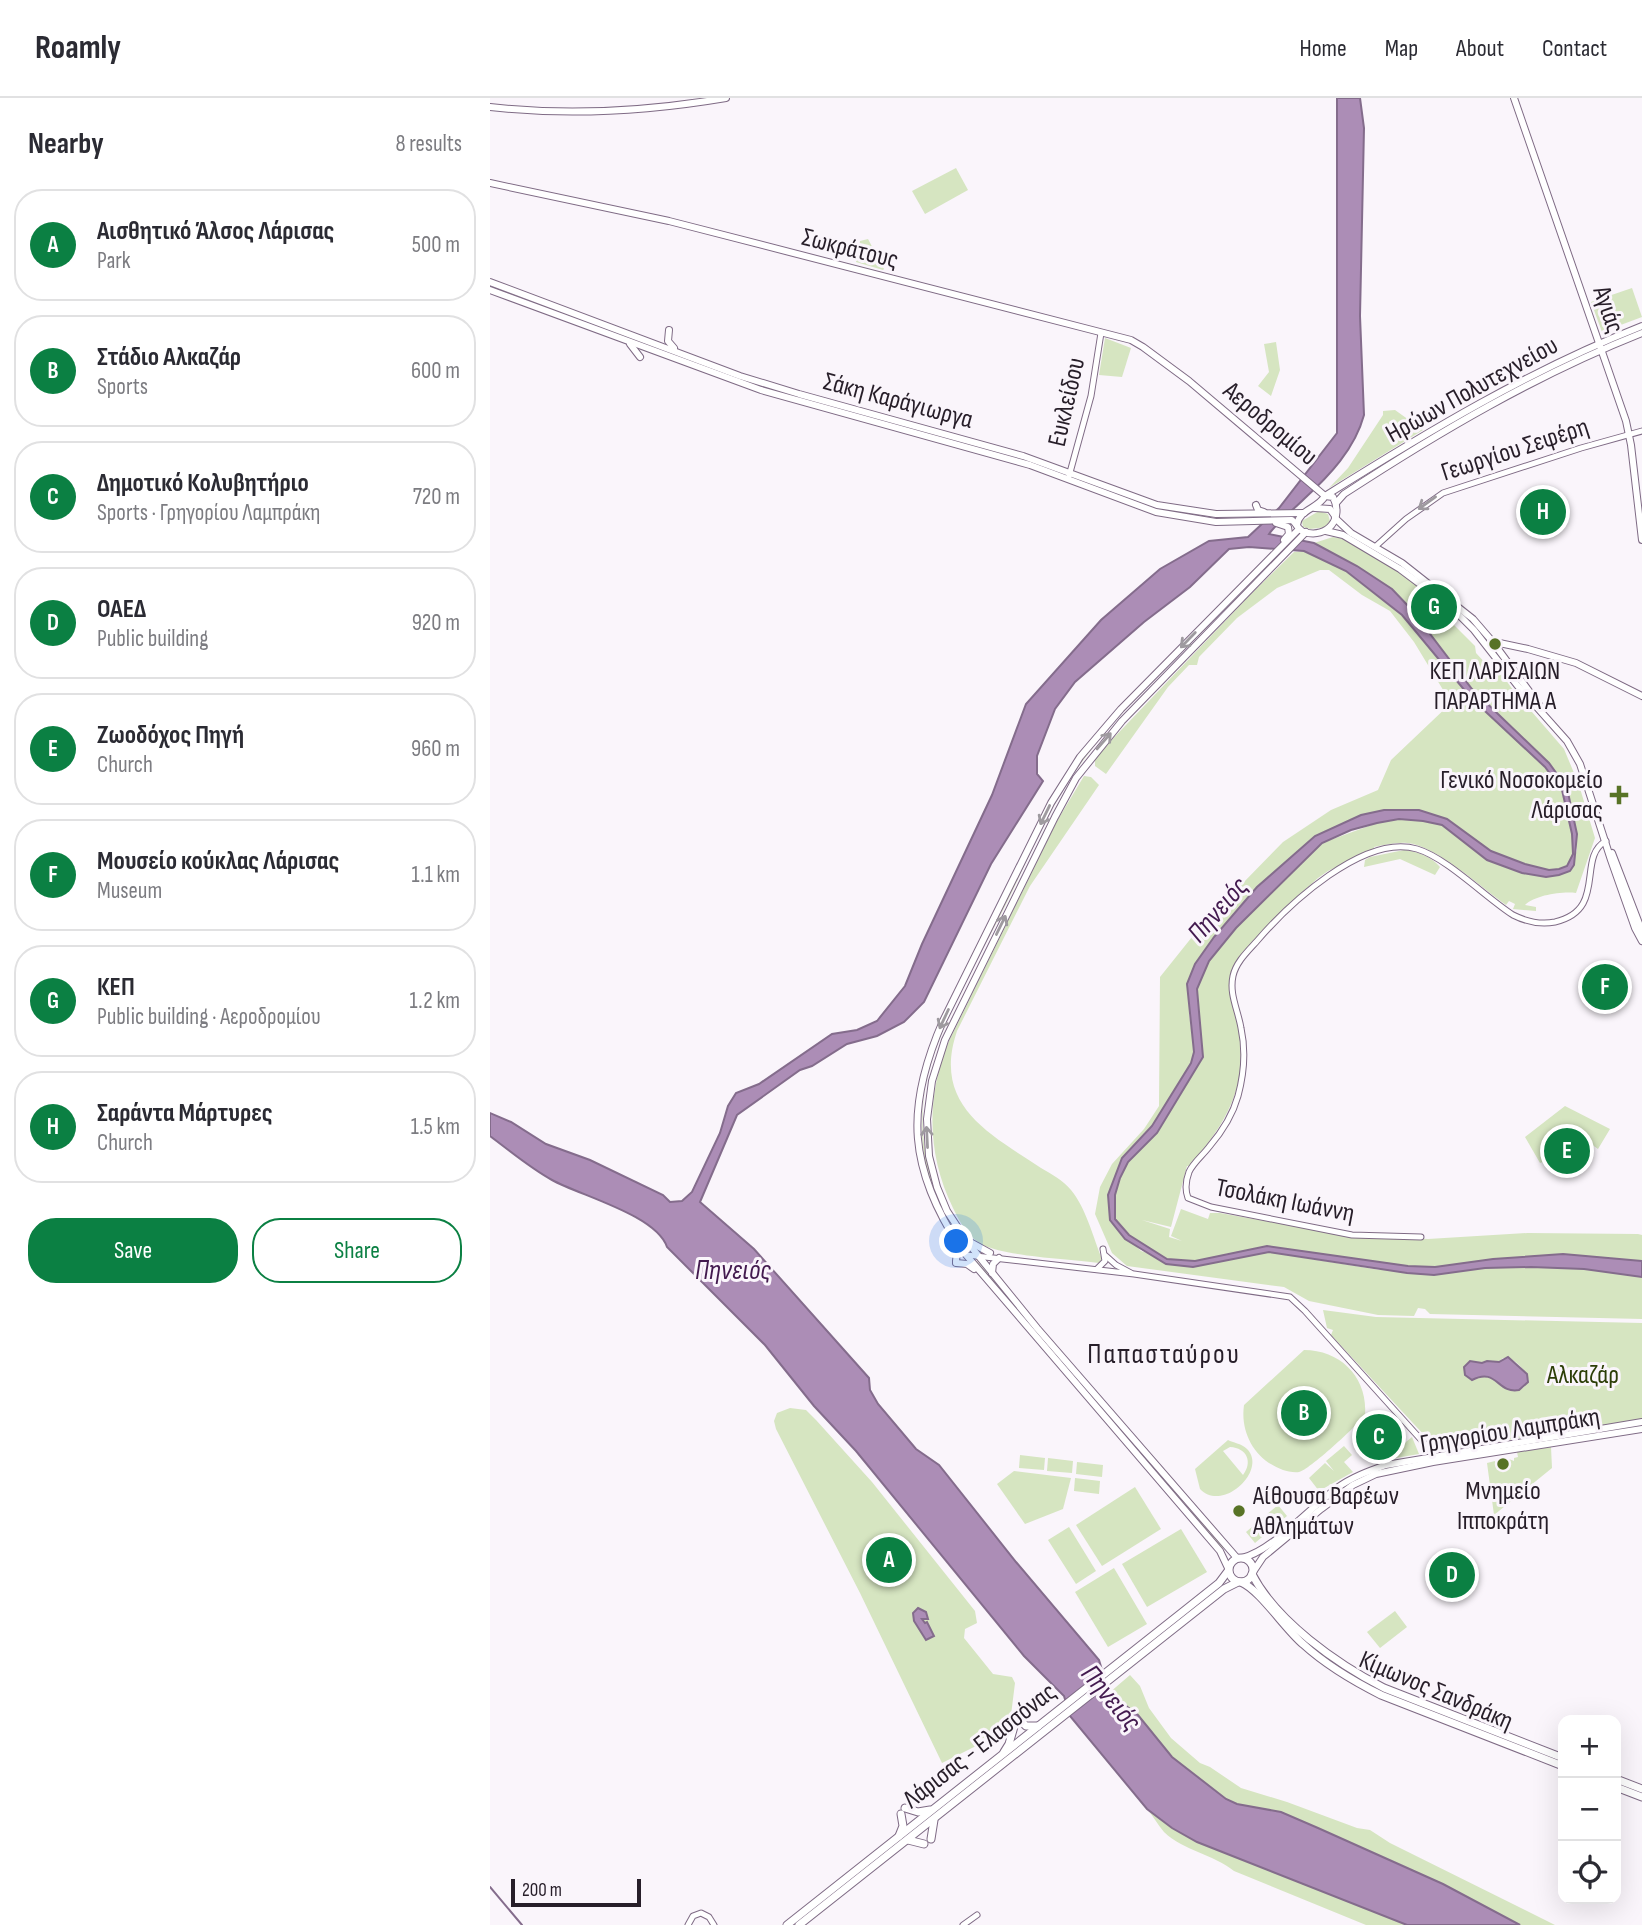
<!DOCTYPE html>
<meta charset="utf-8">
<style>
body{margin:0;font-family:"Sofia Sans Condensed",sans-serif;background:#f2f2f3;color:#2b2b33}
.controls{position:absolute;right:21px;bottom:21px;display:grid;overflow:hidden;border-radius:14px;box-shadow:0 7px 28px #0002}
.controls button{width:63px;height:63px;display:grid;place-items:center;padding:0;border:0;border-bottom:2px solid #e1e1e2;background:#fff;color:#2b2b33;font:35px sans-serif}
.scale{position:absolute;left:21px;bottom:18px;width:130px;box-sizing:border-box;padding-left:7px;border:4px solid #271e29;border-top:0;font-size:19px;line-height:24px;white-space:nowrap;color:#271e29;-webkit-text-stroke:5px #faf5fb;paint-order:stroke}
.you{position:absolute;left:467px;top:1144px;width:24px;height:24px;margin:-18px;border:5px solid #fff;border-radius:50%;background:#1a73e8;box-shadow:0 0 0 10px #1a73e833}
.badge{display:grid;place-items:center;width:46px;height:46px;border-radius:50%;background:#0b8043;color:#fff;font-size:23px;font-weight:700}
.pin{position:absolute;translate:-50% -50%;border:4px solid #fff;box-shadow:0 2px 7px #0006}
.list{margin:0;padding:0;list-style:none}
h2{display:flex;justify-content:space-between;align-items:center;height:91px;margin:0;padding:0 28px;font-size:30px}
h2 small{font-size:23px;font-weight:400;color:#7c7c81}
.list li{display:grid;grid-template-columns:46px 1fr auto;gap:21px;align-items:center;box-sizing:border-box;height:112px;margin:0 14px 14px;padding:0 14px;border:2px solid #e1e1e2;border-radius:28px}
.list b{display:block;font-size:26px;white-space:nowrap}
.list p{margin:0;font-size:23px;white-space:nowrap;color:#7c7c81}
.list em{font-size:23px;font-style:normal;color:#7c7c81}
.actions{display:flex;gap:14px;padding:21px 28px}
.actions a{flex:1;padding:16px 0;border:2px solid #0b8043;border-radius:28px;text-align:center;font-size:24px;color:#0b8043}
.actions .main{background:#0b8043;color:#fff}
.icon{flex:none;width:38px;height:38px;fill:none;stroke:currentColor;stroke-width:2;stroke-linecap:round;stroke-linejoin:round}
.map{position:relative;flex:none;width:1152px;height:1827px;overflow:hidden}
header{display:flex;align-items:center;gap:42px;box-sizing:border-box;height:98px;padding:0 35px;background:#fff;border-bottom:2px solid #e1e1e2}
header strong{font-size:33px}
nav{display:flex;gap:38px;margin-inline-start:auto;font-size:24px}
main{display:flex}
aside{flex:1;background:#fff}
.map>svg:first-child{display:block}
</style>
<header>
<strong>Roamly</strong>
<nav><a>Home</a><a>Map</a><a>About</a><a>Contact</a></nav>
</header>
<main>
<aside>
<h2>Nearby<small>8 results</small></h2>
<ul class="list">
<li><span class="badge">A</span><div><b>Αισθητικό Άλσος Λάρισας</b><p>Park</p></div><em>500 m</em></li>
<li><span class="badge">B</span><div><b>Στάδιο Αλκαζάρ</b><p>Sports</p></div><em>600 m</em></li>
<li><span class="badge">C</span><div><b>Δημοτικό Κολυβητήριο</b><p>Sports · Γρηγορίου Λαμπράκη</p></div><em>720 m</em></li>
<li><span class="badge">D</span><div><b>ΟΑΕΔ</b><p>Public building</p></div><em>920 m</em></li>
<li><span class="badge">E</span><div><b>Ζωοδόχος Πηγή</b><p>Church</p></div><em>960 m</em></li>
<li><span class="badge">F</span><div><b>Μουσείο κούκλας Λάρισας</b><p>Museum</p></div><em>1.1 km</em></li>
<li><span class="badge">G</span><div><b>ΚΕΠ</b><p>Public building · Αεροδρομίου</p></div><em>1.2 km</em></li>
<li><span class="badge">H</span><div><b>Σαράντα Μάρτυρες</b><p>Church</p></div><em>1.5 km</em></li>
</ul>
<div class="actions"><a class="main">Save</a><a>Share</a></div>
</aside>
<div class="map">
<svg width="1152" height="1827" viewBox="0 0 1152 1827">
<rect width="100%" height="100%" fill="#faf5fb"/>
<g fill="#d6e5c1" fill-rule="evenodd">
<path d="M466,70L478,92L435,116L422,93Z"/>
<path d="M378,141L394,171L393,172L366,164L370,143Z"/>
<path d="M1142,190L1152,219L1112,234L1101,204Z"/>
<path d="M615,240L641,250L632,279L609,277Z"/>
<path d="M786,244L790,272L781,298L768,288L779,274L774,246Z"/>
<path d="M905,312L933,332L839,390L858,370L893,317V313Z"/>
<path d="M829,413L838,416L840,423L837,429L820,431L813,429L812,423Z"/>
<path d="M843,439L855,441L907,472L939,497L935,501C937,511 944,513 949,517L952,515L985,548L986,555L998,568L1003,564L1023,592L1074,651L1089,687L1105,740L1086,795C1073,793 1045,797 1035,807L1046,809V813L1023,811L1025,806L1019,803L1016,807C992,790 945,747 917,745C906,744 895,747 884,749V752L838,773L828,780C799,806 755,845 741,881C738,890 747,917 749,928C760,986 736,1025 700,1068H697L681,1129L652,1122L680,1131L679,1139L692,1143L681,1138L691,1111L718,1121L720,1115H730L854,1137L938,1141L1038,1135L1148,1136L1152,1137V1163L1073,1156L1003,1161L945,1169L918,1168L778,1148L705,1163L677,1161L639,1137L625,1122V1097L630,1080L638,1064L667,1035L713,959L707,891L719,863L746,830L832,745L887,725L909,721L933,723L952,727L997,762L1032,775L1080,773L1087,752L1077,690L1059,665L982,591L921,511L902,491L867,468L824,445Z"/>
<path d="M814,453L856,473L912,517L981,600L1055,669L1072,692L1082,736L1083,756L1077,768L1069,771L1059,772L1035,766L1001,753L957,721L929,712L825,738L767,789L724,839L705,866L699,915L704,954L701,965L662,1028L632,1060L618,1097L620,1122L651,1153L703,1169L779,1154L890,1172L1041,1169L1094,1171L1152,1179V1221L940,1216L935,1211L928,1210L924,1218L888,1217L819,1203L794,1189L637,1168L622,1155L605,1116L610,1089L622,1066L654,1031L669,1008L670,879L710,829L793,744L841,712L888,692L901,662L961,605L924,544L900,513L872,497L839,472H830L787,490L747,520L709,559L707,567H699L678,589L616,676L605,668V661L614,650L761,496L804,454Z"/>
<path d="M751,493C698,548 641,600 595,660C562,702 541,756 517,804C488,864 443,932 434,999C429,1038 437,1076 454,1112L452,1113C422,1050 428,996 452,932L561,711L589,663L615,631Z"/>
<path d="M594,678L601,679L609,687L540,788L467,933C442,1007 498,1035 551,1070C561,1076 573,1082 581,1092C596,1110 603,1139 612,1161L609,1165C579,1161 519,1159 493,1147C479,1140 470,1125 463,1110C437,1057 436,1000 458,945L567,723Z"/>
<path d="M914,752C927,753 942,759 950,769L945,777L910,761L874,769L875,762L880,759Z"/>
<path d="M1075,1008L1120,1031L1108,1051L1101,1046L1091,1056L1095,1061L1075,1075L1061,1061L1050,1065L1035,1039ZM1073,1036L1080,1037L1088,1058L1071,1063L1066,1041Z"/>
<path d="M485,1163H487L734,1449L732,1451Z"/>
<path d="M833,1212L886,1219L1152,1225V1321L949,1353L841,1237L843,1232L837,1230ZM1013,1260C1027,1260 1033,1271 1039,1282L1033,1290L1022,1293L1002,1278L988,1279L990,1265L997,1263L1009,1264Z"/>
<path d="M814,1252C851,1252 878,1280 875,1317C869,1326 818,1373 809,1374C804,1375 797,1373 793,1372C765,1362 750,1335 754,1307Z"/>
<path d="M300,1310L316,1312L326,1322L382,1384L485,1513L487,1525L475,1531L474,1540L503,1576L522,1579L525,1585L521,1617L498,1642L452,1665L370,1495L286,1331L284,1323L287,1315Z"/>
<path d="M922,1339L929,1356L894,1362Z"/>
<path d="M738,1342C743,1345 751,1345 757,1351C778,1372 733,1415 710,1391L705,1371ZM740,1349C757,1350 763,1364 753,1377L733,1353Z"/>
<path d="M854,1348L862,1357L854,1364L863,1374L829,1393L819,1380L835,1365L844,1373L836,1363Z"/>
<path d="M1061,1349L1062,1370L1004,1417L997,1365L1005,1363L1007,1372L1020,1370L1019,1361L1024,1363V1360L1028,1359L1027,1354Z"/>
<path d="M530,1357L555,1360L554,1372L529,1370Z"/>
<path d="M558,1360L583,1363L582,1375L557,1373Z"/>
<path d="M587,1364L613,1367L612,1379L586,1376Z"/>
<path d="M524,1373L581,1380L573,1411L535,1426L507,1386Z"/>
<path d="M585,1380L610,1383L609,1396L584,1393Z"/>
<path d="M645,1389L671,1431L612,1468L586,1427Z"/>
<path d="M788,1407L797,1418L765,1445L756,1434Z"/>
<path d="M579,1429L606,1473L586,1486L558,1442Z"/>
<path d="M691,1431L717,1474L657,1509L632,1466Z"/>
<path d="M624,1470L657,1526L618,1549L585,1494Z"/>
<path d="M905,1513L917,1529L890,1550L877,1534Z"/>
<path d="M640,1577L650,1588L659,1610L681,1640L710,1665L720,1669L751,1690L797,1704L867,1730L880,1732L900,1745L1065,1827H1030L914,1768L828,1730L791,1714L747,1706L736,1701L682,1659L648,1617L619,1595Z"/>
<path d="M657,1711L682,1730L707,1744L917,1827H876L744,1773C723,1756 694,1753 674,1734C668,1727 663,1718 657,1711Z"/>
</g>
<g fill="#ac8db6" stroke="#846c8c" stroke-width="2">
<path d="M847,0H870L874,30L870,218L874,317C865,351 839,378 814,401C802,413 789,422 779,436L824,445L867,468L902,491L921,511L982,591L1059,665L1077,690L1087,736L1084,767L1080,773L1069,777L1056,779L1032,775L997,762L952,727L933,723L909,721L887,725L861,732L832,745L746,830L719,863L707,891L713,959L667,1035L638,1064L630,1080L625,1097V1121L639,1137L677,1161L705,1163L777,1148L918,1168L945,1169L1003,1161L1073,1156L1152,1163V1179L1094,1171L1041,1169L995,1170L944,1177L917,1175L779,1154L703,1169L676,1166L635,1141L620,1122L618,1097L632,1060L662,1028L701,965L704,954L697,886L705,866L724,839L767,789L825,738L871,717L894,712H929L957,721L1001,753L1035,766L1059,772L1069,771L1077,768L1083,756L1082,736L1072,692L1055,669L981,600L912,517L856,473L814,453L759,449L739,451L700,489L654,524L585,584L565,611L547,658V676L553,683L501,766L434,904L414,924L387,938L357,946L322,968L310,972L247,1017L210,1104L264,1151L379,1280L380,1292L388,1306L426,1351L449,1367L526,1464L609,1562L619,1595L648,1617L682,1659L736,1701L747,1706L791,1714L828,1730L953,1786L1030,1827H917L707,1744L682,1730L657,1711L580,1618L574,1598L534,1558L366,1353L324,1308L275,1247L177,1149C166,1117 91,1098 62,1082C40,1070 20,1053 0,1038V1015L21,1024L56,1046L100,1062L173,1097L180,1104L192,1103L202,1094L230,1035L238,1008L246,995L269,986L342,936L367,932L387,923L415,888L432,846L502,697L536,606L611,522L670,471L719,443L758,439L789,410L847,335Z"/>
<path d="M1018,1259L1037,1276L1038,1284L1029,1292C1007,1296 1007,1269 982,1282L975,1277L974,1269L980,1263L992,1265L997,1263L1009,1264Z"/>
<path d="M428,1510L436,1514L438,1521H432L435,1525L437,1524L444,1538L436,1542L424,1523L423,1515Z"/>
</g>
<g fill="none" stroke-linecap="round" stroke-linejoin="round">
<path stroke="#846c8c" stroke-width="2" d="M0,1789L32,1827"/>
<g stroke="#7f6b85" stroke-width="7">
<g id="minor">
<path d="M579,378L601,298L611,235"/>
<path d="M886,448L916,421L953,395L1091,350L1152,333"/>
<path d="M931,1139L862,1137L721,1109L698,1100C695,1092 696,1082 699,1074C703,1065 713,1057 719,1049C731,1035 743,1016 748,998C754,976 756,953 751,930C748,912 739,896 743,878C746,864 758,853 767,843C798,807 874,735 927,751C957,760 995,799 1023,817C1037,824 1050,827 1065,824C1118,812 1086,759 1116,743"/>
<path d="M477,1157L644,1176L800,1199L815,1213L943,1355L945,1361"/>
<path d="M616,1158L626,1167L641,1175"/>
<path d="M607,1171L615,1163L613,1151"/>
<path d="M198,1827L203,1818L211,1815L219,1819L224,1827"/>
<path d="M473,1827L487,1817"/>
</g>
</g>
<g stroke="#7f6b85" stroke-width="8">
<g id="major">
<path d="M1024,0L1136,323L1141,347L1152,442"/>
<path d="M0,9C78,18 159,13 236,0"/>
<path d="M0,85L179,123L641,242L653,249L699,283L835,398L843,399C854,420 838,441 814,434C808,432 807,426 802,422L726,424L666,414L540,367L271,292L0,192"/>
<path d="M0,184L250,278L309,296L533,358L667,407L726,416L814,415"/>
<path d="M179,232L178,243L184,250"/>
<path d="M140,246L150,259"/>
<path d="M846,405L854,396C949,334 1046,277 1152,235"/>
<path d="M766,407L768,412L774,414"/>
<path d="M825,410L840,411L845,418"/>
<path d="M845,420L861,435L912,465L983,521L1002,543L1050,608"/>
<path d="M786,425L798,429L799,436L794,442"/>
<path d="M807,427C809,411 828,411 835,398C937,334 1040,272 1152,228"/>
<path d="M836,433L853,437L910,471L962,510L984,532L1027,587L1077,643L1090,666L1121,762L1145,830L1152,843"/>
<path d="M1000,543L1038,551L1086,565L1152,598"/>
<path d="M1122,755L1150,828L1151,837"/>
<path d="M463,1143L467,1154L466,1163"/>
<path d="M480,1144L500,1155"/>
<path d="M466,1165L477,1166L484,1171"/>
<path d="M502,1175L503,1166L509,1160"/>
<path d="M747,1460L547,1230L478,1145L457,1113L447,1089L439,1058L437,1021L442,983L455,942L565,719L586,680L632,623L816,434"/>
<path d="M752,1460C782,1453 821,1409 847,1390C862,1379 879,1373 896,1367L1152,1324"/>
<path d="M738,1470L730,1453L471,1151C419,1070 414,1012 453,923L561,705L590,659L631,611L809,431"/>
<path d="M763,1474L773,1459L831,1411L863,1387L886,1376L943,1364L1152,1331"/>
</g>
</g>
<g stroke="#7f6b85" stroke-width="9">
<g id="highway">
<circle cx="751" cy="1472" r="12"/>
<path d="M762,1476C786,1523 847,1566 894,1590L1073,1660"/>
<path d="M751,1484C770,1492 795,1531 813,1546C836,1567 863,1583 891,1597L1073,1668"/>
<path d="M530,1622L536,1628H548"/>
<path d="M514,1654L519,1646L525,1625"/>
<path d="M1126,1681L1152,1691"/>
<path d="M1126,1689L1152,1699"/>
<path d="M415,1710L428,1714L440,1712"/>
<path d="M409,1738L413,1728L411,1716"/>
<path d="M441,1741L444,1722"/>
<path d="M418,1742L434,1746"/>
<path d="M297,1827L690,1516L729,1485L738,1473"/>
<path d="M309,1827L734,1491L748,1484"/>
</g>
</g>
<use href="#minor" stroke="#fff" stroke-width="5"/>
<use href="#major" stroke="#fff" stroke-width="6"/>
<use href="#highway" stroke="#fff" stroke-width="7"/>
</g>
<defs><path id="oneway-shaft" d="M-6 0H5M1.5-3L5.5 0L1.5 3" fill="none" stroke-width="1.6" stroke-linecap="round" stroke-linejoin="round" transform="scale(1.75)"/></defs>
<g stroke="#9e9a9f">
<use href="#oneway-shaft" transform="translate(937 405) rotate(144)"/>
<use href="#oneway-shaft" transform="translate(698 542) rotate(134)"/>
<use href="#oneway-shaft" transform="translate(614 643) rotate(-49)"/>
<use href="#oneway-shaft" transform="translate(555 717) rotate(116)"/>
<use href="#oneway-shaft" transform="translate(511 827) rotate(-64)"/>
<use href="#oneway-shaft" transform="translate(454 921) rotate(115)"/>
<use href="#oneway-shaft" transform="translate(437 1039) rotate(-93)"/>
</g>
<g fill="#587326" stroke="#faf5fb" stroke-width="2.5">
<circle cx="1005" cy="546" r="7"/>
<path d="M1125.5 686.5h7v7h7v7h-7v7h-7v-7h-7v-7h7z"/>
<circle cx="1013" cy="1366" r="7"/>
<circle cx="749" cy="1413" r="7"/>
</g>
<g text-anchor="middle" dominant-baseline="central" stroke-width="6" stroke-linejoin="round" paint-order="stroke">
<g font-size="26" fill="#271e29" stroke="#faf5fb">
<text transform="translate(360 151) rotate(14)">Σωκράτους</text>
<text transform="translate(1118 212) rotate(71)">Αγιάς</text>
<text transform="translate(982 292) rotate(-29)">Ηρώων Πολυτεχνείου</text>
<text transform="translate(408 303) rotate(15)">Σάκη Καράγιωργα</text>
<text transform="translate(577 304) rotate(-77)">Ευκλείδου</text>
<text transform="translate(780 326) rotate(40)">Αεροδρομίου</text>
<text transform="translate(1025 352) rotate(-18)">Γεωργίου Σεφέρη</text>
<text transform="translate(795 1103) rotate(11)">Τσολάκη Ιωάννη</text>
<text transform="translate(1020 1333) rotate(-9)">Γρηγορίου Λαμπράκη</text>
<text transform="translate(946 1593) rotate(23)">Κίμωνος Σανδράκη</text>
<text transform="translate(490 1648) rotate(-38)">Λάρισας - Ελασσόνας</text>
</g>
<g font-size="26" fill="#271e29" stroke="#faf5fb">
<text x="1005" y="573">ΚΕΠ ΛΑΡΙΣΑΙΩΝ<tspan x="1005" dy="30">ΠΑΡΑΡΤΗΜΑ A</tspan></text>
<text x="1113" y="682" text-anchor="end">Γενικό Νοσοκομείο<tspan x="1113" dy="30">Λάρισας</tspan></text>
<text x="1013" y="1393">Μνημείο<tspan x="1013" dy="30">Ιπποκράτη</tspan></text>
<text x="763" y="1398" text-anchor="start">Αίθουσα Βαρέων<tspan x="763" dy="30">Αθλημάτων</tspan></text>
</g>
<g font-size="26" fill="#2c3e07" stroke="#faf5fb">
<text x="1093" y="1277">Αλκαζάρ</text>
</g>
<g font-size="28" font-style="italic" fill="#431a4f" stroke="#faf5fb">
<text transform="translate(728 812) rotate(-49)">Πηνειός</text>
<text x="243" y="1172">Πηνειός</text>
<text transform="translate(621 1600) rotate(50)">Πηνειός</text>
</g>
<g font-size="28" letter-spacing="2" fill="#271e29" stroke="#faf5fb">
<text x="674" y="1256">Παπασταύρου</text>
</g>
</g>
</svg>
<div class="controls">
<button>+</button>
<button>−</button>
<button><svg class="icon" aria-label="locate" viewBox="0 0 24 24"><circle cx="12" cy="12" r="6"/><path d="M12 2v4M12 18v4M2 12h4M18 12h4"/></svg></button>
</div>
<div class="scale">200 m</div>
<div class="you"></div>
<div class="pin badge" style="left:399px;top:1462px">A</div>
<div class="pin badge" style="left:814px;top:1315px">B</div>
<div class="pin badge" style="left:889px;top:1339px">C</div>
<div class="pin badge" style="left:962px;top:1477px">D</div>
<div class="pin badge" style="left:1077px;top:1053px">E</div>
<div class="pin badge" style="left:1115px;top:889px">F</div>
<div class="pin badge" style="left:944px;top:509px">G</div>
<div class="pin badge" style="left:1053px;top:414px">H</div>
</div>
</main>
